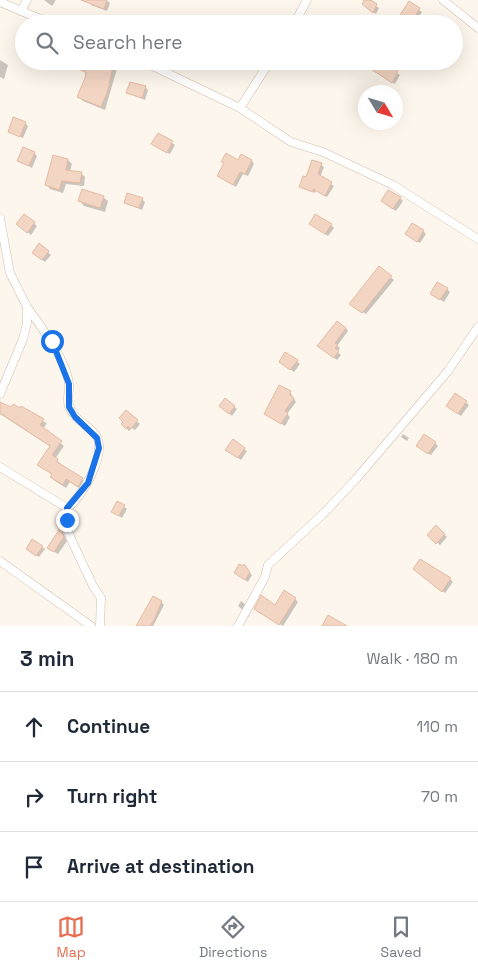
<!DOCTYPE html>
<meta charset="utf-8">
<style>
body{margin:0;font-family:"Space Grotesk",sans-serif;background:#f6f6f7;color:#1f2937}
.compass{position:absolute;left:358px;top:85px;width:45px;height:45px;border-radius:50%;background:#fff;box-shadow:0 5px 20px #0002;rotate:128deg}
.stop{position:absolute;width:15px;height:15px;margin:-11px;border:4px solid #1a73e8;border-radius:50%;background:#fff}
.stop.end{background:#1a73e8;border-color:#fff;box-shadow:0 1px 5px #0008}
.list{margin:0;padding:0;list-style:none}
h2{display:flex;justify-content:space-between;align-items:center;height:65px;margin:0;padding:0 20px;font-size:21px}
h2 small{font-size:16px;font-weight:400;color:#747a83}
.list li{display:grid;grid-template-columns:32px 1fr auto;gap:15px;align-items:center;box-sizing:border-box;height:70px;padding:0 20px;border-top:1px solid #e0e1e3}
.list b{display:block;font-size:19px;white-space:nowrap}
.list em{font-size:16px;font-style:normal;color:#747a83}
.icon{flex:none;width:28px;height:28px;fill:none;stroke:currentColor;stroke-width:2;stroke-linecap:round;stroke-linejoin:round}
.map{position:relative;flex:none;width:478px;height:626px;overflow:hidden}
.search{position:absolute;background:#fff;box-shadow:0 5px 20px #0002;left:15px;right:15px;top:15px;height:55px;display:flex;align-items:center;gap:12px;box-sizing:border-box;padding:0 18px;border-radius:28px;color:#747a83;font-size:19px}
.sheet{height:275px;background:#fff}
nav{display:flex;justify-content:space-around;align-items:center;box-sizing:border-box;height:70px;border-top:1px solid #e0e1e3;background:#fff;font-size:14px;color:#747a83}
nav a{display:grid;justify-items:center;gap:2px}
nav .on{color:#e76f51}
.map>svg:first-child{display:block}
</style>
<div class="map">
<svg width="478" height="626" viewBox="0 0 478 626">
<rect width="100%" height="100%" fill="#fdf6ec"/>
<g fill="#0003">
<path d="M44,0H56L52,6Z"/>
<path d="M89,0H106L110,3L107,11L91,5Z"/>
<path d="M366,0L379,8L376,14L366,7Z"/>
<path d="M409,3L422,12L415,24L404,17Z"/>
<path d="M0,60L8,65L4,79L0,77Z"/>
<path d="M45,61H60L59,66Z"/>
<path d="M83,61L119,62L105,110L83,101L79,97L87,74L79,69Z"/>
<path d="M384,61L389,65L387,68L400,75L395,84L367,66Z"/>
<path d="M145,87L148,90L145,100L128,93Z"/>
<path d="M25,123L28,126L23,138L9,131Z"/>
<path d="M158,134L175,145L170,154L156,146Z"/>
<path d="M34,153L37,156L32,168L19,161Z"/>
<path d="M54,157L68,160L72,164L70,171L81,173L85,177L84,186L66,184L63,193L50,189L47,185Z"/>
<path d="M252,161L254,164L248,176L243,174L236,187L219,176L238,162Z"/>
<path d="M321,165L324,167L320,177L334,186L327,197L316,190L315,193L300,186Z"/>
<path d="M103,197L108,201L105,212L84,206L80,201Z"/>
<path d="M400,198L403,201L396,211L385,204Z"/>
<path d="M142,199L145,202L142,210L125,203Z"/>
<path d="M25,216L37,226L31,235L21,227Z"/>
<path d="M331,225L334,228L328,236L313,226Z"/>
<path d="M423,231L426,234L420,243L406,234Z"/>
<path d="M40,245L51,255L45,262L36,255Z"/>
<path d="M379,268L394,280L366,314L354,306Z"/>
<path d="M447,289L450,292L444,302L435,296Z"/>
<path d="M346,328L348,331L337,346L340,348L337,352L341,355L337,360L321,348Z"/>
<path d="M297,361L300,364L294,372L280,362Z"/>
<path d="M290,392L296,402L287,414L290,417L285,426L268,416Z"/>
<path d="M456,395L469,405L461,416L451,409Z"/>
<path d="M0,403L47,423L43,429L64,446L55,459L61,464L60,466L86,482L82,490L70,482L66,488L55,481L51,477L53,475L39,465L51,447L0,414Z"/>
<path d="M234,407L237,409L232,416L224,409Z"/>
<path d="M126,412L140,424L135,430L132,428L129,431L122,424Z"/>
<path d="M403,434L409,438L407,441L401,437Z"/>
<path d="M435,443L438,446L431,455L420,448Z"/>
<path d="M244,449L247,451L241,460L230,452Z"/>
<path d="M124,507L127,509L122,518L116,514Z"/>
<path d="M436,527L447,537L440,545L428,535Z"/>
<path d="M61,529L67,541L58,554L51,550Z"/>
<path d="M42,547L45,549L39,557L30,551Z"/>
<path d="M244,566L252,575L248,582L238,575Z"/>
<path d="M418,572L450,579L453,582L445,593Z"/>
<path d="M295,599L298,602L283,626L258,612Z"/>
<path d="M241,601L247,606L244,611L238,606Z"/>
<path d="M161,602L164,605L153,626H138Z"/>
</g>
<g fill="#f3d5c3" stroke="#e6bba3">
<path d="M81,0H107L104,9Z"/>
<path d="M364,0H371L377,4L373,13L362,4Z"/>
<path d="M409,1L420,8L412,22L400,15Z"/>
<path d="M81,61H114L108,90L101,107L77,97L85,78L86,72L78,69Z"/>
<path d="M359,61H387L385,65L398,71L392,83Z"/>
<path d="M130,82L146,86L142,98L126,93Z"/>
<path d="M13,117L26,122L20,137L8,132Z"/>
<path d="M158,133L173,141L167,153L151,144Z"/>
<path d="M23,147L35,152L29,166L17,161Z"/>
<path d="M226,153L238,160L241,154L252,160L245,174L240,172L233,185L217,176L224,163L221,162Z"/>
<path d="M53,155L68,159L66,170L82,172L80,183L62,181L59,190L45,185Z"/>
<path d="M312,160L322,163L318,174L332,182L325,196L313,189V192L299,187L303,176L306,177Z"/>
<path d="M82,189L104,196L100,208L78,201Z"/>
<path d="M388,190L401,197L393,209L381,201Z"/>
<path d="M127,193L143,198L139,208L124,203Z"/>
<path d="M24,214L35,222L27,233L16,224Z"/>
<path d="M315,214L332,224L325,234L309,224Z"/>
<path d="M412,223L424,230L417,242L405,234Z"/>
<path d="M39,243L49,251L42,260L32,253Z"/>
<path d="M379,266L392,276L362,313L349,304Z"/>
<path d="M437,282L448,288L440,300L430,294Z"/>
<path d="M337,321L346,328L335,343L338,345L335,348L339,351L334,358L317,346Z"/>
<path d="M285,352L298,360L290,370L279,362Z"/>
<path d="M279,385L291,391L290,395L294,398L285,411L288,413L281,424L264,414Z"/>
<path d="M455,393L467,401L458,414L446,406Z"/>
<path d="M225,398L235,406L229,414L219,406Z"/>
<path d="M0,402L11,407L13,404L20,408L21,406L44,419L40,425L62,441L52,455L58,459L57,462L83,478L78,487L66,479L63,485L50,477L52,474L37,465L50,446L0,413Z"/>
<path d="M126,410L138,420L131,429L128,426L126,429L121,424L123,422L119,418Z"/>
<path d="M424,434L436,442L428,454L416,446Z"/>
<path d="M233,439L245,448L238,458L225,450Z"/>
<path d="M117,501L125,505L119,516L111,512Z"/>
<path d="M436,525L445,534L436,544L427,535Z"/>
<path d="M61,527L64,537L54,552L47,548Z"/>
<path d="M32,539L43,546L36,556L26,549Z"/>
<path d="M420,559L451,578L442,592L413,569Z"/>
<path d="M239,564L243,566L244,564L250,572L245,580L234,573Z"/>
<path d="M284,590L296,598L279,625L254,609L261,595L275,605Z"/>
<path d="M153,596L162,601L154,620L150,626H136Z"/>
<path d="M328,615L347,626H322Z"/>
</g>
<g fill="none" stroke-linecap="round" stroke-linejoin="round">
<g stroke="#d1beb0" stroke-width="9">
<g id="street">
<path d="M443,0L478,28"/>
<path d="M0,2L52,24"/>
<path d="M21,11L27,0"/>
<path d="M294,24L307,0"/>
<path d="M142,61L240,108L291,142L323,152L393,185L478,239"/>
<path d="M240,108L270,61"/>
<path d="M0,218L10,273L27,307V323L23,339L0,394"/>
<path d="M27,307C41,326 66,360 69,384C70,391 66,399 69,406C74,421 90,425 97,437C106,455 82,498 67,508"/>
<path d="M0,467L67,508"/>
<path d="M67,508L68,531L71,539L93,586L101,598L100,626"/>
<path d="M0,561L91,626"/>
<path d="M238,626L265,577L268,565L325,512L356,479L448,371L478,327"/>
</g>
</g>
<use href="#street" stroke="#fff" stroke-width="8"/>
</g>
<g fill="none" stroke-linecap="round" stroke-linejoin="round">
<path stroke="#1a73e8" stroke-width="6" d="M52,341L69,384V407L75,417L97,438L99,448L88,483L67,508V520"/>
</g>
</svg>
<svg class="compass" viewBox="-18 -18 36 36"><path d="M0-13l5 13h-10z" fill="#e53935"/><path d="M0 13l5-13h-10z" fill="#747a83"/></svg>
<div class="stop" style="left:52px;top:341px"></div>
<div class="stop end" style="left:67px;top:520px"></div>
<div class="search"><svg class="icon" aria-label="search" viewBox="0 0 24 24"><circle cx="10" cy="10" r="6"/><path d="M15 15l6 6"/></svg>Search here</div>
</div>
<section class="sheet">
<h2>3 min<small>Walk · 180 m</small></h2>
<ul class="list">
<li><svg class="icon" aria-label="ahead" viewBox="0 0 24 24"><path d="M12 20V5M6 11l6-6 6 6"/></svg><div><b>Continue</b></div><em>110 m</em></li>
<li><svg class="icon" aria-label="right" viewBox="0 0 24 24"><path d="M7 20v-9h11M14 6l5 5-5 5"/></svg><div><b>Turn right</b></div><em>70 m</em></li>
<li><svg class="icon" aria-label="arrive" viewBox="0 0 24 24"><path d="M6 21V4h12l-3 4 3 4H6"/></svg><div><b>Arrive at destination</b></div></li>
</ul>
</section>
<nav>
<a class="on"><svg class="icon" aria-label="map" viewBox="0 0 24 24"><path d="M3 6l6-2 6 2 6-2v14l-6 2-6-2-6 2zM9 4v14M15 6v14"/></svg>Map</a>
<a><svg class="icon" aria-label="directions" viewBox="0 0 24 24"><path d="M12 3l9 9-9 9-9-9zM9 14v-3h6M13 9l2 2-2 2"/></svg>Directions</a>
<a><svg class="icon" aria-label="saved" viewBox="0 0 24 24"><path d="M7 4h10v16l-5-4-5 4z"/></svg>Saved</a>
</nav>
